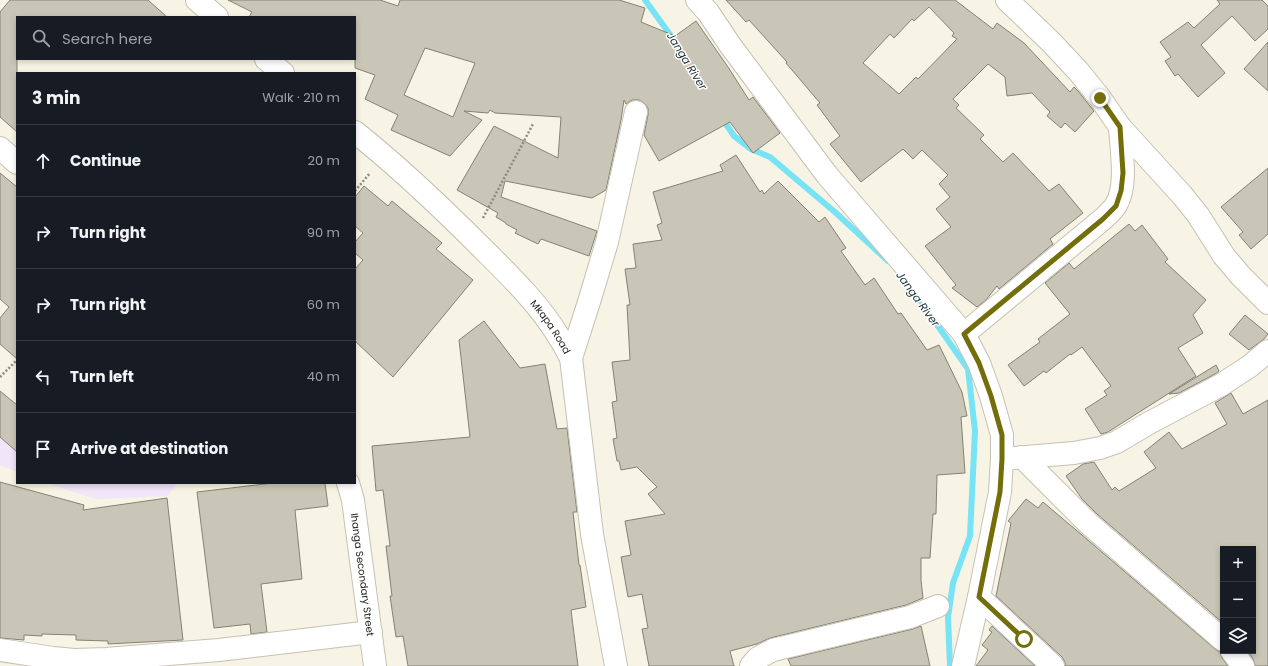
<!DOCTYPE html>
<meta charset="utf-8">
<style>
body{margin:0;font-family:Poppins,sans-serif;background:#242831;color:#f1f3f6}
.controls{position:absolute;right:12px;bottom:12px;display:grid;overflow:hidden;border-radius:0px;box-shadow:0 2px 6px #0003}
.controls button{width:36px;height:36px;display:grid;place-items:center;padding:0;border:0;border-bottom:1px solid #363941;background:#171b24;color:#f1f3f6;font:20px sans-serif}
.stop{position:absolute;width:12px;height:12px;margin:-9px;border:3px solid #736d0a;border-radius:50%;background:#fff}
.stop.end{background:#736d0a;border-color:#fff;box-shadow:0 1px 4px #0008}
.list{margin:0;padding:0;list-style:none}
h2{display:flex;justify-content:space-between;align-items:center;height:52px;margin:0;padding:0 16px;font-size:17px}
h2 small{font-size:13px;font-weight:400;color:#9ea1a6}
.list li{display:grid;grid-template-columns:26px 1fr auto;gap:12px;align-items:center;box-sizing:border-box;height:72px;padding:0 16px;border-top:1px solid #363941}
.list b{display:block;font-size:15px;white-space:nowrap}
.list em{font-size:13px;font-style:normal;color:#9ea1a6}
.icon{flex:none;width:22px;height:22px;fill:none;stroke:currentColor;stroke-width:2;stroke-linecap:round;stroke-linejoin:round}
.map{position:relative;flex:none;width:1268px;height:666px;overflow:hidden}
.search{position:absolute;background:#171b24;box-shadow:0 2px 6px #0003;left:16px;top:16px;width:340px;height:44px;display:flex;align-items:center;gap:10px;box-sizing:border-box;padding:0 14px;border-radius:0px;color:#9ea1a6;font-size:15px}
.panel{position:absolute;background:#171b24;box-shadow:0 2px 6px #0003;left:16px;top:72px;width:340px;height:412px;border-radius:0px}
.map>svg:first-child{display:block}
</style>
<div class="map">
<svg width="1268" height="666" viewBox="0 0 1268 666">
<rect width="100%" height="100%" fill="#f8f4e5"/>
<g fill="#f0e5f9">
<path d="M17,405V472L0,465V424Z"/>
<path d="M46,483H178L168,496L96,499Z"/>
</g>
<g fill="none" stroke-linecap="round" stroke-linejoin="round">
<g stroke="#77e3f4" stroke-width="6">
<path d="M645,0L674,40"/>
<path d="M722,118L734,136L751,149L770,157L836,213L888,261"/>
<path d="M912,289L968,369L975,431L970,536L953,583L948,617L950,666"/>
</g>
</g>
<g fill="#c9c6b7" stroke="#858274" fill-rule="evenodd">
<path d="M10,0H148L167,17H17V132L0,117V12Z"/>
<path d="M228,0H380L398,6L400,0H619L645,8L641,22L675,36L696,21L728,67L749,100L753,97L780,133L753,153L730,122L659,161L644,135L648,115V108L644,103L639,100H632L626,104L624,100L621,120L606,190L592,198L505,181L501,197L597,231L589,256L541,239L538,244L515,233L517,230L506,224V223L496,217L498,213L457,190L494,126L558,158L561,117L495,113L490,110L488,113L464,111L482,120L450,156L391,130L398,115L365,99L375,75L355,68V17H249L252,12ZM425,48L475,63L453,117L404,95Z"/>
<path d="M726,0H955L993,29L997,23L1024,43L1070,92L1074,87L1078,91L1094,111L1075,132L1065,123L1061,128L1047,116L1050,112L1032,93L1007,96L1005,77L988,64L953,99L959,105L956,108L984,135L980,139L1003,162L1013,153L1049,191L1059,184L1083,213L1050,239L1053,244L999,289L997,286L986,300L977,307L952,288L956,285L925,246L951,227L936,209L950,197L939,184L948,175L922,150L913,159L903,149L861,182L830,144L840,136L817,105L820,103L786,63L787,62L749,20L746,22ZM929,7L954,33L952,36L957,39L918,79L916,77L899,94L863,63L890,34L894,38L912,19L914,21Z"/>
<path d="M1217,0H1262L1268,6V29L1255,41L1232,16L1201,45L1225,73L1198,97L1178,74L1175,76L1165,61L1171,57L1160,42L1188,22L1194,28L1220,4Z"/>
<path d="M1268,42V91L1244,69Z"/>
<path d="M736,155L760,192L762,190L764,194L778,181L819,222L825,217L846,248L841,251L865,285L874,278L898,314L901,313L927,350L939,345L962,392L967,416L961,417L965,473L937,475L936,514H933L930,558H921V580L923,598L906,605L770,638L757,644L730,651L734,666H649L642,629L648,628L642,594L628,597L621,557L631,555L625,521L665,514L648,494L657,487L637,467L621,470L619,461H617L613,439L617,438L612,402L617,401L612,362L630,360L627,305H630L625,269L636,268L633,244L662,240L657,225L662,223L653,192L723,171L720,165Z"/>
<path d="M1268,168V234L1251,249L1239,235L1243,232L1221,207Z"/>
<path d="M0,173L17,187V359L0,344V318L9,307L0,299Z"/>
<path d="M364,186L388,206L392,201L442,243L436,249L473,280L393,377L355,341V269L363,260L355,253V242L363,233L355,226V197Z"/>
<path d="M1129,224L1135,231L1142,225L1168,259L1165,262L1206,300L1193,315L1203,333L1178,348L1196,376L1108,432L1101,434L1085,409L1107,395L1104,391L1111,386L1082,347L1071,355L1070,354L1046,373L1044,371L1024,386L1008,365L1040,342L1038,339L1070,314L1045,283L1069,263L1074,269Z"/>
<path d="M1245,315L1268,334L1264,339L1249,350L1229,334Z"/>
<path d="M484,321L520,368L545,364L557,429L567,428L577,512H573L579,565H580L586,607L571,610L578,666H408L403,636L396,637L390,596H392L386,546H390L383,490L376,491L372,446L470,437L459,340Z"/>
<path d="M1216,365L1219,371L1215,374L1179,393L1169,394Z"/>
<path d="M0,391L17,405V452L0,437Z"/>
<path d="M1231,393L1243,414L1268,400V666H1255L1253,659L1248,651H1253V549H1223V623L1097,514L1082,499L1066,476L1083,464L1094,462L1112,490L1115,487L1119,491L1156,468L1144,452L1169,432L1182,449L1227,424L1215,403Z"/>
<path d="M0,482L84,505L83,510L167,498L183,640L108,644V641L76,640V635L42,634V636L24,635V640L0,638Z"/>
<path d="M273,483H325L328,506L295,510L302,579L261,584L267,632L251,634L250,624L214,628L197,492Z"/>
<path d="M1026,499L1038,508L1043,502L1082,535L1215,649L1220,652L1222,658L1228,666H1065V662L1062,657L996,596L1011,523L1008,521Z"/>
<path d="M921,626L930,666H791L788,659L913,629Z"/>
<path d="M992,626L1035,666H976L988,650L982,645L992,632L989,630Z"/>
</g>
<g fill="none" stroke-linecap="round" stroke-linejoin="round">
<g stroke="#c5c1b3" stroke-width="24">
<g id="minor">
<path d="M197,0L217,17"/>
<path d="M697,0L708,12L730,45L827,175L964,334L979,363L991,396L1002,435V459L1000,492L979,597L963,666"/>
<path d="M1007,0L1052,43L1079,72L1100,98L1120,127L1182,195L1198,215L1224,256L1240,275L1268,303"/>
<path d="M266,59L283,73"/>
<path id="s1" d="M355,132C399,167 439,205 479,245C507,273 538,302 559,337C563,343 567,351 571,358L592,534L616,666"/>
<path d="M0,148L17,163"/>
<path d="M964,334L1103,219C1107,215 1113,210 1116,205C1128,185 1121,150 1120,127"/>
<path d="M571,358L589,302L607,242L636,112"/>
<path d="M1022,457L1088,523L1223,640"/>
<path d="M1002,459L1074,453L1100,448L1117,442L1149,423L1221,385L1250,366L1268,351"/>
<path id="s2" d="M348,483L353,500L375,666"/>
<path d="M979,597L1053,666"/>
<path d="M0,650L53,658L74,660L106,659L219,650L371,632"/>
<path d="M1232,651L1243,666"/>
<path d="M751,666L758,658L773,650L910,617L938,606"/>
</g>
</g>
<g stroke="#8d8a80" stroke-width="2.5" stroke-dasharray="2 2" stroke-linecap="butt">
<path d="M355,191L370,173"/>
<path d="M483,218L533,124"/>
<path d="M0,377L17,360"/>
</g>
<use href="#minor" stroke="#fff" stroke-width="22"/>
</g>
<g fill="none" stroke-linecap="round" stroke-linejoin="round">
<path stroke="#736d0a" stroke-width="5" d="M1024,639L979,597L1000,492L1002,459V435L991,396L979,363L964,334L1103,219L1116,206L1121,191L1123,173L1120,127L1100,98"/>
</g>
<g text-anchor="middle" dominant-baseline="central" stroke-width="3" stroke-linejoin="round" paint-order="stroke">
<g font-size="10" fill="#26241f" stroke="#fff">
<text stroke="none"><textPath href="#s1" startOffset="277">Mkapa Road</textPath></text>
<text stroke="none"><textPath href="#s2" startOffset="93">Ihanga Secondary Street</textPath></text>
</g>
<g font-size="11" font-style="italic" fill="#1b2f33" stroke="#fff">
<text transform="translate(687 61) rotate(58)">Janga River</text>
<text transform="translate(918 299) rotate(54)">Janga River</text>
</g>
</g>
</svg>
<div class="controls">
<button>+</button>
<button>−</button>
<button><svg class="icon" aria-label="layers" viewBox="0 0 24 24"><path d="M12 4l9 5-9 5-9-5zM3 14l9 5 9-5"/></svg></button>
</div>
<div class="stop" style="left:1024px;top:639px"></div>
<div class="stop end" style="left:1100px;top:98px"></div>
<div class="search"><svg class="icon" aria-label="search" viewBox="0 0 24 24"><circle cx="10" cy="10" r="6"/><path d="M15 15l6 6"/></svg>Search here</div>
<section class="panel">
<h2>3 min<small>Walk · 210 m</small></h2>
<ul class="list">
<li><svg class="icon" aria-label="ahead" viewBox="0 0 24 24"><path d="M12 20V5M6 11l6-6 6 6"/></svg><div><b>Continue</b></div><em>20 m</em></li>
<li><svg class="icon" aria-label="right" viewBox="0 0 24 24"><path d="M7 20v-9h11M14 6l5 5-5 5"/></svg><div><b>Turn right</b></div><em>90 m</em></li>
<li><svg class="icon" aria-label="right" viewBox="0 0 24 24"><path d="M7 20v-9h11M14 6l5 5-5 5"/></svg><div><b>Turn right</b></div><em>60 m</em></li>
<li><svg class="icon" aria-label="left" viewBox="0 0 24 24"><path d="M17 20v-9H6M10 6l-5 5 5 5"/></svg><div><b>Turn left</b></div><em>40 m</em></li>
<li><svg class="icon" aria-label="arrive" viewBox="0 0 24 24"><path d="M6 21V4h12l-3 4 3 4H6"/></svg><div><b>Arrive at destination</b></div></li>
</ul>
</section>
</div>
